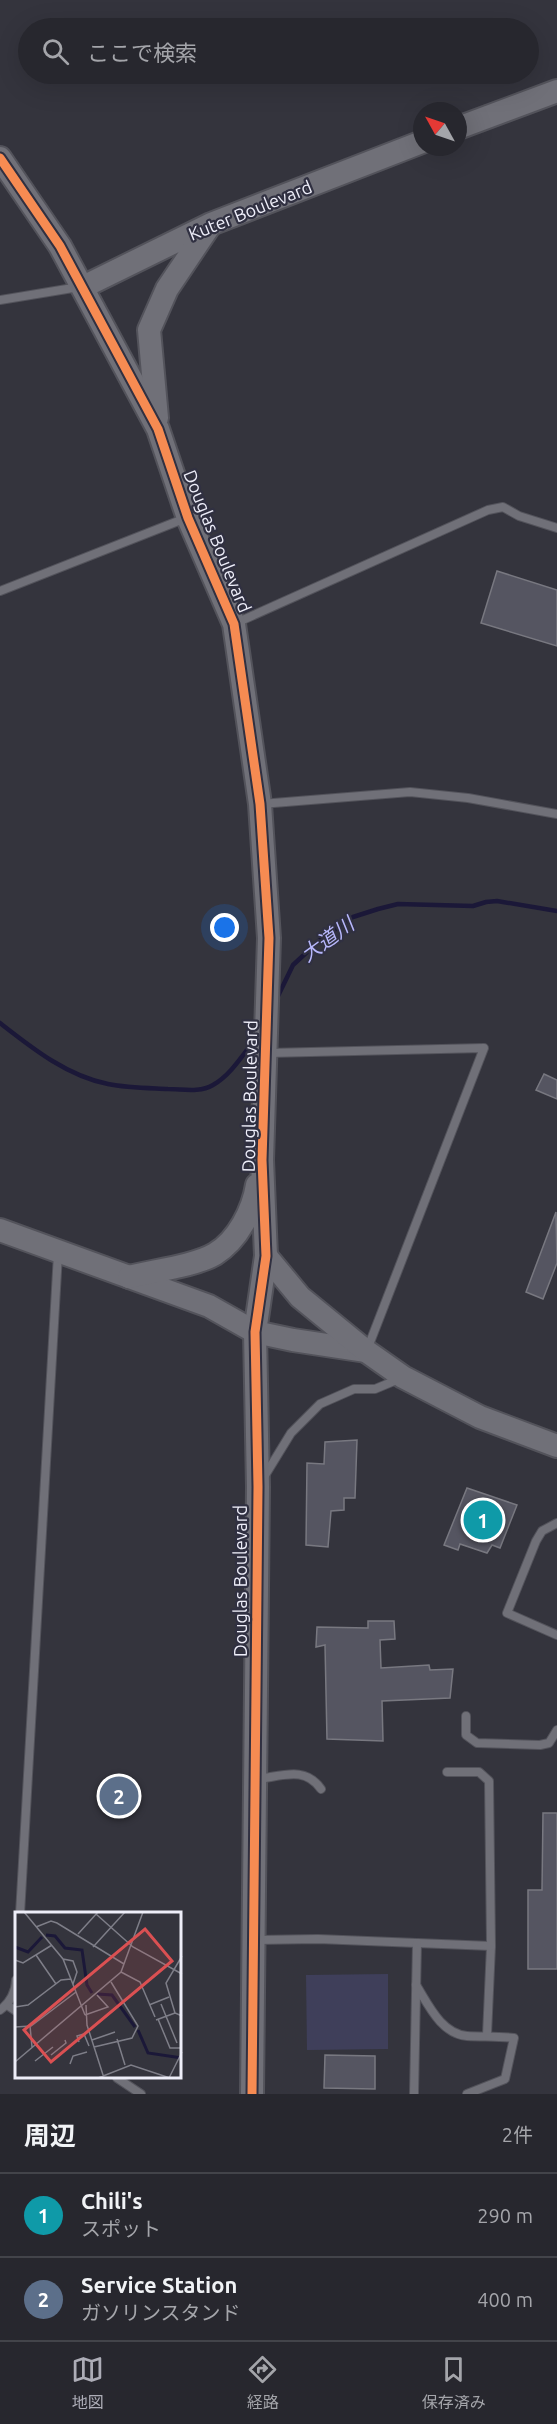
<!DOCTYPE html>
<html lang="ja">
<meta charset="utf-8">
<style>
body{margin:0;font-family:Ubuntu,"Noto Sans JP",sans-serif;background:#2f2f36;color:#f1f3f6}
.compass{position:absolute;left:413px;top:102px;width:54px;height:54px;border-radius:50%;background:#27272e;box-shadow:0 6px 24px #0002;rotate:310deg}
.you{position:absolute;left:225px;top:928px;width:21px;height:21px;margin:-15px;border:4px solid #fff;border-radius:50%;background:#1a73e8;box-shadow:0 0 0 9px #1a73e833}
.badge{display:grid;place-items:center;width:39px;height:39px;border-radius:50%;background:#adadb7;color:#fff;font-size:20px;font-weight:700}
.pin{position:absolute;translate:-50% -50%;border:3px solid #fff;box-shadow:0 2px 6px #0006}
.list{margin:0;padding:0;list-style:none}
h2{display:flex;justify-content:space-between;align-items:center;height:78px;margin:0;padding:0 24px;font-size:26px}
h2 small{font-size:20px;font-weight:400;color:#a4a5aa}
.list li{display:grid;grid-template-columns:39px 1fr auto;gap:18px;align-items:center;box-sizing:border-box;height:84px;padding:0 24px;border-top:2px solid #43444a}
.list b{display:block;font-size:22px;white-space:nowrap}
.list p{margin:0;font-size:20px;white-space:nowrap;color:#a4a5aa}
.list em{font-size:20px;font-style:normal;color:#a4a5aa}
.icon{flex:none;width:33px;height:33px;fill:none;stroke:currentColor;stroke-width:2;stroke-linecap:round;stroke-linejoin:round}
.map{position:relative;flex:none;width:557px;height:2094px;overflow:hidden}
.search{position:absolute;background:#27272e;box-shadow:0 6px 24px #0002;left:18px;right:18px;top:18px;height:66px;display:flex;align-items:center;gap:15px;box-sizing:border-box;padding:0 21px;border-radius:33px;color:#a4a5aa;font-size:22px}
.sheet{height:246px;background:#27272e}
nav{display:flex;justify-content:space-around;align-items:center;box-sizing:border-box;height:84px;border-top:2px solid #43444a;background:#27272e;font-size:16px;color:#a4a5aa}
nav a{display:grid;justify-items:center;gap:3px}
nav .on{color:#adadb7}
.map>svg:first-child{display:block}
</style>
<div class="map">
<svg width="557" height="2094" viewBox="0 0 557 2094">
<rect width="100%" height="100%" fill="#34343d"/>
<path fill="#3f3f5a" d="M388,1974V2049L307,2050L306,1975Z"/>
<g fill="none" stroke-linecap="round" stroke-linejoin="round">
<g stroke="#1b1838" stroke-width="4.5">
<path d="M277,998L293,965L320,940L353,917L378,909L398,904L473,906L486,902L497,901L557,911"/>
<path d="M0,1023C32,1048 67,1076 108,1084C128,1088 148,1088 168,1089C183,1089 199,1093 213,1085C231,1075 244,1053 257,1037"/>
</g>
</g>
<g fill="#555561" stroke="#787880" stroke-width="1.5">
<path d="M497,571L557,590V646L481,623Z"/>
<path d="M544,1074L557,1080V1099L536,1090Z"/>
<path d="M556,1212L557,1263L543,1299L526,1292Z"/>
<path d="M357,1440L355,1498H344V1510L331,1511L328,1547L306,1545L307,1463L324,1464L325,1442Z"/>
<path d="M467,1488L517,1505L500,1548L492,1545L487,1553L460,1544L458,1550L444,1545Z"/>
<path d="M368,1621H394L395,1639L380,1640L381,1668L429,1665L430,1670L453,1669L450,1698L382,1701L383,1741L327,1739L325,1645L316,1647L317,1627L368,1628Z"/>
<path d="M543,1813H557V1969H528V1890H542Z"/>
<path d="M325,2055L375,2056V2089L324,2088Z"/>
</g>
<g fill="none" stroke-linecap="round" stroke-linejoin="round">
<g stroke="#53535b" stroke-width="10">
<g id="lane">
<path d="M0,300L79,287"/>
<path d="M0,591L186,518"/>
<path d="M236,623L488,510L503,507L519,516L557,528"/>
<path d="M261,804L410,792L468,798L557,814"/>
<path d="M268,1053L484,1048L367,1350"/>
<path d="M264,1477L291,1433L320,1404L354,1389H375L399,1379"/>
<path d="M557,1523L542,1531L536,1541L507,1613L557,1635"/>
<path d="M466,1716V1735L477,1743L540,1745L549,1743L557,1730"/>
<path d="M447,1772H479L489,1781L491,1946L487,2035"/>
<path d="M258,1779C283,1776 305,1766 321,1789"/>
<path d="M20,1914L58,1254"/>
<path d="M256,1940L318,1939L491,1946"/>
<path d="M416,1985C428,2004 441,2034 467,2036C483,2037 498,2036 514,2038L505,2079L467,2094"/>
<path d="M7,2005L16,2011"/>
<path d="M0,2010C10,2003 16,1991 16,1980"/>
<path d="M117,2078L141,2094"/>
<path d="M414,2094L417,1943"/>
</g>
</g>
<g stroke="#53535b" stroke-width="26">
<g id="secondary">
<path d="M458,128L557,91"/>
<path d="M0,158L60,246L158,429L188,518L234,624L260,804L269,938L262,1160L266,1256L255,1332L258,1487L252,2094"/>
<path d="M83,287L211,224L422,142"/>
<path d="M157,418L149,330L167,289L210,225"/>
<path d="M0,1230L209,1306L255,1332L293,1340L366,1351"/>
<path d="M266,1256L300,1297L366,1351L403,1377L480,1417L557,1446"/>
<path d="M129,1277C152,1271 195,1266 215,1254C238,1240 253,1210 257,1185"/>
</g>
</g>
<use href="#lane" stroke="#707078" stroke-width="8"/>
<use href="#secondary" stroke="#707078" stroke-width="22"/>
<g stroke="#303041" stroke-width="13">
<path id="cycleway" d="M0,158L60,246L158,429L188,518L234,624L260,804L269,938L262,1160L266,1256L255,1332L258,1487L252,2094"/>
</g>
<use href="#cycleway" stroke="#f68b52" stroke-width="9"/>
</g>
<g text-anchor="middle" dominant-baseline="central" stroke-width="4.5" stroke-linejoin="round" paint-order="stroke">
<g font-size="18" fill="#eeeef9" stroke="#303041">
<text transform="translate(250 210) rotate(-22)">Kuter Boulevard</text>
<text transform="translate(218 541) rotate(68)">Douglas Boulevard</text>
<text transform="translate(249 1096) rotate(-89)">Douglas Boulevard</text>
<text transform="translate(240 1581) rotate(-90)">Douglas Boulevard</text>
</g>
<g font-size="20" font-style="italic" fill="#b7b7fb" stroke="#303041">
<text transform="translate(327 939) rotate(-36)">大道川</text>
</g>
</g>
<g transform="translate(15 1912)">
<rect width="166" height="166" fill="#34343d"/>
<path fill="none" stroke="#1b1838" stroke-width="3" d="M31,23L40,24L50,36L67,38L72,73L77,81M0,35L13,40L27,25M82,82L97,83L120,115M123,118L133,141L167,146"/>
<path fill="none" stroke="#7e7e88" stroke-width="1.5" d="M9,0L48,47L70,103M81,2L118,35L167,62M21,15L36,9L42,11L109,52M63,22L83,0M78,35L110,0M21,43L41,72M167,44L151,71L160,101L167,104M48,47L58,49L62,60L58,72M0,48L8,51L37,33M106,60L125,70L140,105M146,92L162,131M71,93L72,113L89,166M134,93L154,85M0,95L13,93L46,68L56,67M70,103L93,95L82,83M143,107L155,136H167M141,108L160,101M15,114L17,135M0,115L16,114L61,80M102,127L110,153M77,128L100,120M64,130L62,124L69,122L74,134M79,135L117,126L123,114L96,70M36,143L51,131L50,128M20,149L38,135M0,150L106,60L128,0M55,152L58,144L72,140M83,166L116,153L155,166M154,166L167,140"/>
<path fill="#db5052" fill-opacity="0.15" stroke="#db5052" stroke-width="3" d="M130,17L157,49L36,150L9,118Z"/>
<rect width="166" height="166" fill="none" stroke="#eeeef9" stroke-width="3"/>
</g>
</svg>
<svg class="compass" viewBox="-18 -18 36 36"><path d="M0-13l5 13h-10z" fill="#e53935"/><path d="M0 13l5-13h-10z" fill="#a4a5aa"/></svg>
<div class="you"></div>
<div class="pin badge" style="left:483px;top:1520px;background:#0f9aa8">1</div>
<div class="pin badge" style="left:119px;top:1796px;background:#5c6f8a">2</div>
<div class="search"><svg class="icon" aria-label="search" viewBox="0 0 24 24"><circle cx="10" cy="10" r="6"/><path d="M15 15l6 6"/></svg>ここで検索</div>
</div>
<section class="sheet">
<h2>周辺<small>2件</small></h2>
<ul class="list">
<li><span class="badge" style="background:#0f9aa8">1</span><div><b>Chili's</b><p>スポット</p></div><em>290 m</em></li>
<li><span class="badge" style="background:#5c6f8a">2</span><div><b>Service Station</b><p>ガソリンスタンド</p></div><em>400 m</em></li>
</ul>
</section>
<nav>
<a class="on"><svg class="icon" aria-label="map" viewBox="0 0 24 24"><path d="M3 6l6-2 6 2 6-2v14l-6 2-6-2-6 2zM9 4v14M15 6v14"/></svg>地図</a>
<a><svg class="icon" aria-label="directions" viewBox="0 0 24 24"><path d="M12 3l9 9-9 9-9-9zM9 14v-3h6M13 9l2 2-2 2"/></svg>経路</a>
<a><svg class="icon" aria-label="saved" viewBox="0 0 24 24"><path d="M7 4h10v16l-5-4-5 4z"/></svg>保存済み</a>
</nav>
